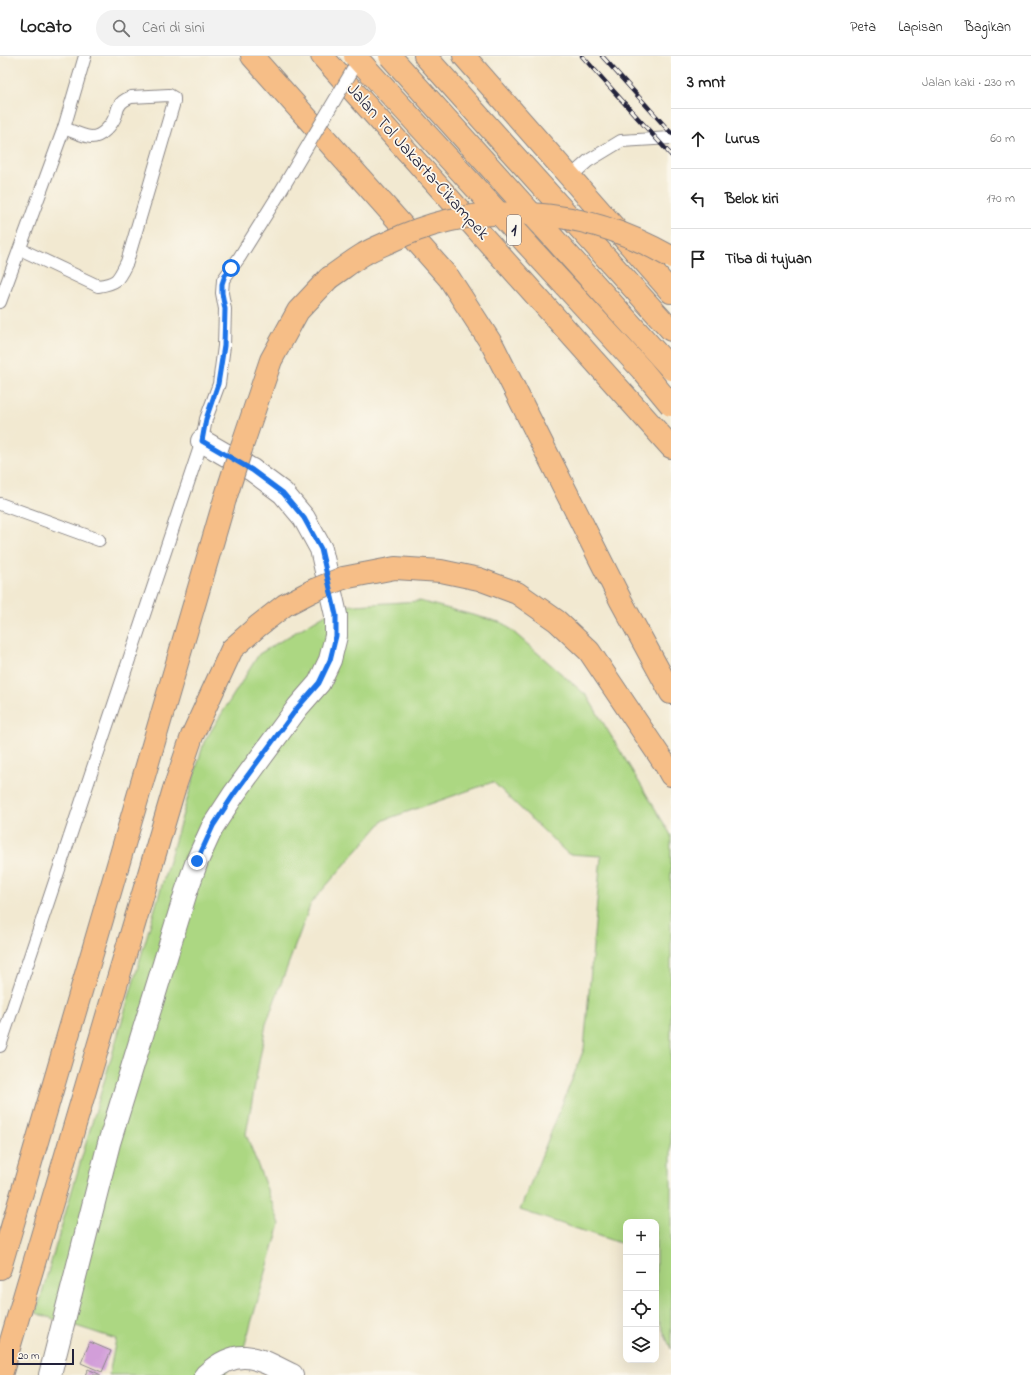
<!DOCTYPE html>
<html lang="id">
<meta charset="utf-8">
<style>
body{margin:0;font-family:"Indie Flower",sans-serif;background:#f2f2f2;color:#222}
.controls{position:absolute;right:12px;bottom:12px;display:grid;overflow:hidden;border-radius:8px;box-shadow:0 4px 16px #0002}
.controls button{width:36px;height:36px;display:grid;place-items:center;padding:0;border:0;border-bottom:1px solid #e0e0e0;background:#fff;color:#222;font:20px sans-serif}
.scale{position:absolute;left:12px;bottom:10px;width:62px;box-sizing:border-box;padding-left:4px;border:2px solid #22223b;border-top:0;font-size:11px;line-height:14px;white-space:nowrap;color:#22223b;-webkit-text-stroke:3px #fbf7ec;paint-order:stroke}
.stop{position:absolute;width:12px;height:12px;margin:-9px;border:3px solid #1a73e8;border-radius:50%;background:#fff}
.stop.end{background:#1a73e8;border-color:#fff;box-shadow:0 1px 4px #0008}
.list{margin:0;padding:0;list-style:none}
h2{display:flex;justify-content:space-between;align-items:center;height:52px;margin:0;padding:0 16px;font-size:17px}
h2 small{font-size:13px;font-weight:400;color:#767676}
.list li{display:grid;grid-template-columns:26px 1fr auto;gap:12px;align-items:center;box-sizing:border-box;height:60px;padding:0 16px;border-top:1px solid #e0e0e0}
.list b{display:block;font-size:15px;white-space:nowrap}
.list em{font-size:13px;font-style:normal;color:#767676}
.icon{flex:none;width:22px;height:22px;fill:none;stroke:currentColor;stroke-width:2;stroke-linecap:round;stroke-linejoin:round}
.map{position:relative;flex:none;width:671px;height:1319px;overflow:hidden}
header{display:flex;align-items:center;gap:24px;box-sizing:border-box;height:56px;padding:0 20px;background:#fff;border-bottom:1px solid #e0e0e0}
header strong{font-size:19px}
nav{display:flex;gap:22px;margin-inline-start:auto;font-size:14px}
.search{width:280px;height:36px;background:#f2f2f2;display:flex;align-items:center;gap:10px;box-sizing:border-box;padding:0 14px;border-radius:22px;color:#767676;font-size:15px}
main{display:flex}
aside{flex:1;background:#fff}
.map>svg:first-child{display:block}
</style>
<header>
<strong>Locato</strong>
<div class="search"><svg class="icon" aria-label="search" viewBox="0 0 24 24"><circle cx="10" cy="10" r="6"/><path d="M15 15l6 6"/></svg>Cari di sini</div>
<nav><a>Peta</a><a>Lapisan</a><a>Bagikan</a></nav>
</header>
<main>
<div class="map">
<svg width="671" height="1319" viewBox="0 0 671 1319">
<rect width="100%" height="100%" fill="#fbf7ec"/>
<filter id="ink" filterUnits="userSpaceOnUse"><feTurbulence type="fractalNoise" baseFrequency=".025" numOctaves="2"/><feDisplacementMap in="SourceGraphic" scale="8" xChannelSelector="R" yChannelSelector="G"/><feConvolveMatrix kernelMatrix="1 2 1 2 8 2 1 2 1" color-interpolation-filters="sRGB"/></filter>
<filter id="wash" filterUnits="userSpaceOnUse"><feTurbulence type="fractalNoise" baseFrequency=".012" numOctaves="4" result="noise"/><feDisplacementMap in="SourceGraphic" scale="16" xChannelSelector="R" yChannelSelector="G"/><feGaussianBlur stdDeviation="0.9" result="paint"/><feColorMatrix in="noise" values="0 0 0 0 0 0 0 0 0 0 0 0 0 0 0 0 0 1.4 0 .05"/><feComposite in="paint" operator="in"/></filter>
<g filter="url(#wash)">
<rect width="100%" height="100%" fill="#f2e9d1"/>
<path fill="#acd782" stroke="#677c5e" d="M419,545L503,567L587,640L671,779V1293L656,1258V1166H626V1189L520,1154L584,993L601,800L568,798L493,726L384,764L311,847L266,968L246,1078L280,1168L243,1295L224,1319H109L116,1283L36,1257L204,686L259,598L339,550Z"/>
<g id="blocks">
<g fill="#d29ed9">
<path d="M90,1286L111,1295L102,1316L81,1307Z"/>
<path d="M88,1313L101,1319H85Z"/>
</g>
</g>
</g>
<g filter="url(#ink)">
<use href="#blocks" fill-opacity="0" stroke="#8a8686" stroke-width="1"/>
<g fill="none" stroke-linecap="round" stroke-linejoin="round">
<g stroke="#8a8686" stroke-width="14">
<g id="service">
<path d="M570,121L588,105L621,85L671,82"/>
<path d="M20,193L98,230C118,227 118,224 127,206L174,46V42L169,39L131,41C126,43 121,46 119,50C117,53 117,56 116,59C112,69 102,81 91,81C82,80 72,75 64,72"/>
<path d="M0,246L64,72L85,0"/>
<path d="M0,448L99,484"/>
<path d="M0,990L202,385L206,363L219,328L224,290L225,253L222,237L223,224L239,202L279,138"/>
</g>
</g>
<g stroke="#8a8686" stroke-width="24">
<g id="minor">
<path d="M50,1319L109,1087L186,836L197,805L213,770L234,738L298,651L319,627L330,604L336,580V559L321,493L304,462L283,437L252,414L202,385"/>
<path d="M206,1319C239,1289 257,1302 292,1319"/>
</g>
</g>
<g stroke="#8a8686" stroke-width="24">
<g id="motorway">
<path d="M252,0L449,222L493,290L621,545L671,637"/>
<path d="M322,0L671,391"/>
<path d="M425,0L671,274"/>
<path d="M464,0L671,236"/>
<path d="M241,393L271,304L298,255L329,222"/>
<path d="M343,522L395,512L441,515L479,523L517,537L557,565L589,595L665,708L671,719"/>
<path d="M0,1212L225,443"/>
<path d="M1,1319L174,733L192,680L232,593L258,570L285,549L314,534"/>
</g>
</g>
<use href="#service" stroke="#fff" stroke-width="12"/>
<use href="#minor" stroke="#fff" stroke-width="22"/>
<use href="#motorway" stroke="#f6be87" stroke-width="22"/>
<g stroke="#22223b" stroke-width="4.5">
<g id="rail">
<path d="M582,0L671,99"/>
<path d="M602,0L671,77"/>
</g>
</g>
<use href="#rail" stroke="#fbf7ec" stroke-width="3" stroke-dasharray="9" stroke-linecap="butt"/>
<g stroke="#8a8686" stroke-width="14" stroke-linecap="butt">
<path id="service-bridge" d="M279,138L361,0"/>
</g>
<g stroke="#8a8686" stroke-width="24" stroke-linecap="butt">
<g id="motorway-bridge">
<path d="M355,0L642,314L671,349"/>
<path d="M390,0L671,313"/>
<path d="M329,222C341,214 352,205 364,198C372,193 380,190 389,186C480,141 584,151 671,201"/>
<path d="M225,443L241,393"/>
<path d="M314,534L343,522"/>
</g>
</g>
<use href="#service-bridge" stroke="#fff" stroke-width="12"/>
<use href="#motorway-bridge" stroke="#f6be87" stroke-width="22"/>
</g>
</g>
<g fill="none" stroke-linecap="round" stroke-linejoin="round" filter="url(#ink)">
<path stroke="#1a73e8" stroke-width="5" d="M197,805L213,770L234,738L298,651L319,627L330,604L336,580V559L321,493L304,462L283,437L252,414L202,385L206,363L218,328L224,290L225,253L222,237V228L225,219L231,212"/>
</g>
<g text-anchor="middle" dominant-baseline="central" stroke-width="3.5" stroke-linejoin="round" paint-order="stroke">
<rect fill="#fbf7ec" stroke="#636270" stroke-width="1" x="507" y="159" width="14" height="30" rx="3"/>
<g font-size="17" font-weight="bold" fill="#22223b">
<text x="514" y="174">1</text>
</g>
<g font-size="18" fill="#22223b" stroke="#fbf7ec">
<text transform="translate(417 106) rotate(48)">Jalan Tol Jakarta–Cikampek</text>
</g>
</g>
</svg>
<div class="controls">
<button>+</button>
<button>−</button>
<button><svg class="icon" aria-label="locate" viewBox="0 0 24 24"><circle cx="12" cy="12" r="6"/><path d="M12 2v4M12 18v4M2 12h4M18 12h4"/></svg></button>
<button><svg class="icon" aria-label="layers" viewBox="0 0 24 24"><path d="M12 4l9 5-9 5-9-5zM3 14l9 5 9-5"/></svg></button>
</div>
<div class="scale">20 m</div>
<div class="stop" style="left:231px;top:212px"></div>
<div class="stop end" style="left:197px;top:805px"></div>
</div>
<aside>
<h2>3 mnt<small>Jalan kaki · 230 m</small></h2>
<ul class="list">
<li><svg class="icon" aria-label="ahead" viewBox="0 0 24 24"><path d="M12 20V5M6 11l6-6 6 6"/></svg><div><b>Lurus</b></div><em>60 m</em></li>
<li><svg class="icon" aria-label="left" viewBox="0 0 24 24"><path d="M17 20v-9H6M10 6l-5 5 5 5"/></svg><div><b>Belok kiri</b></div><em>170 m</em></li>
<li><svg class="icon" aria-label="arrive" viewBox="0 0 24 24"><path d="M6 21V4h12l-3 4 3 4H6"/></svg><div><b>Tiba di tujuan</b></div></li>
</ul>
</aside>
</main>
